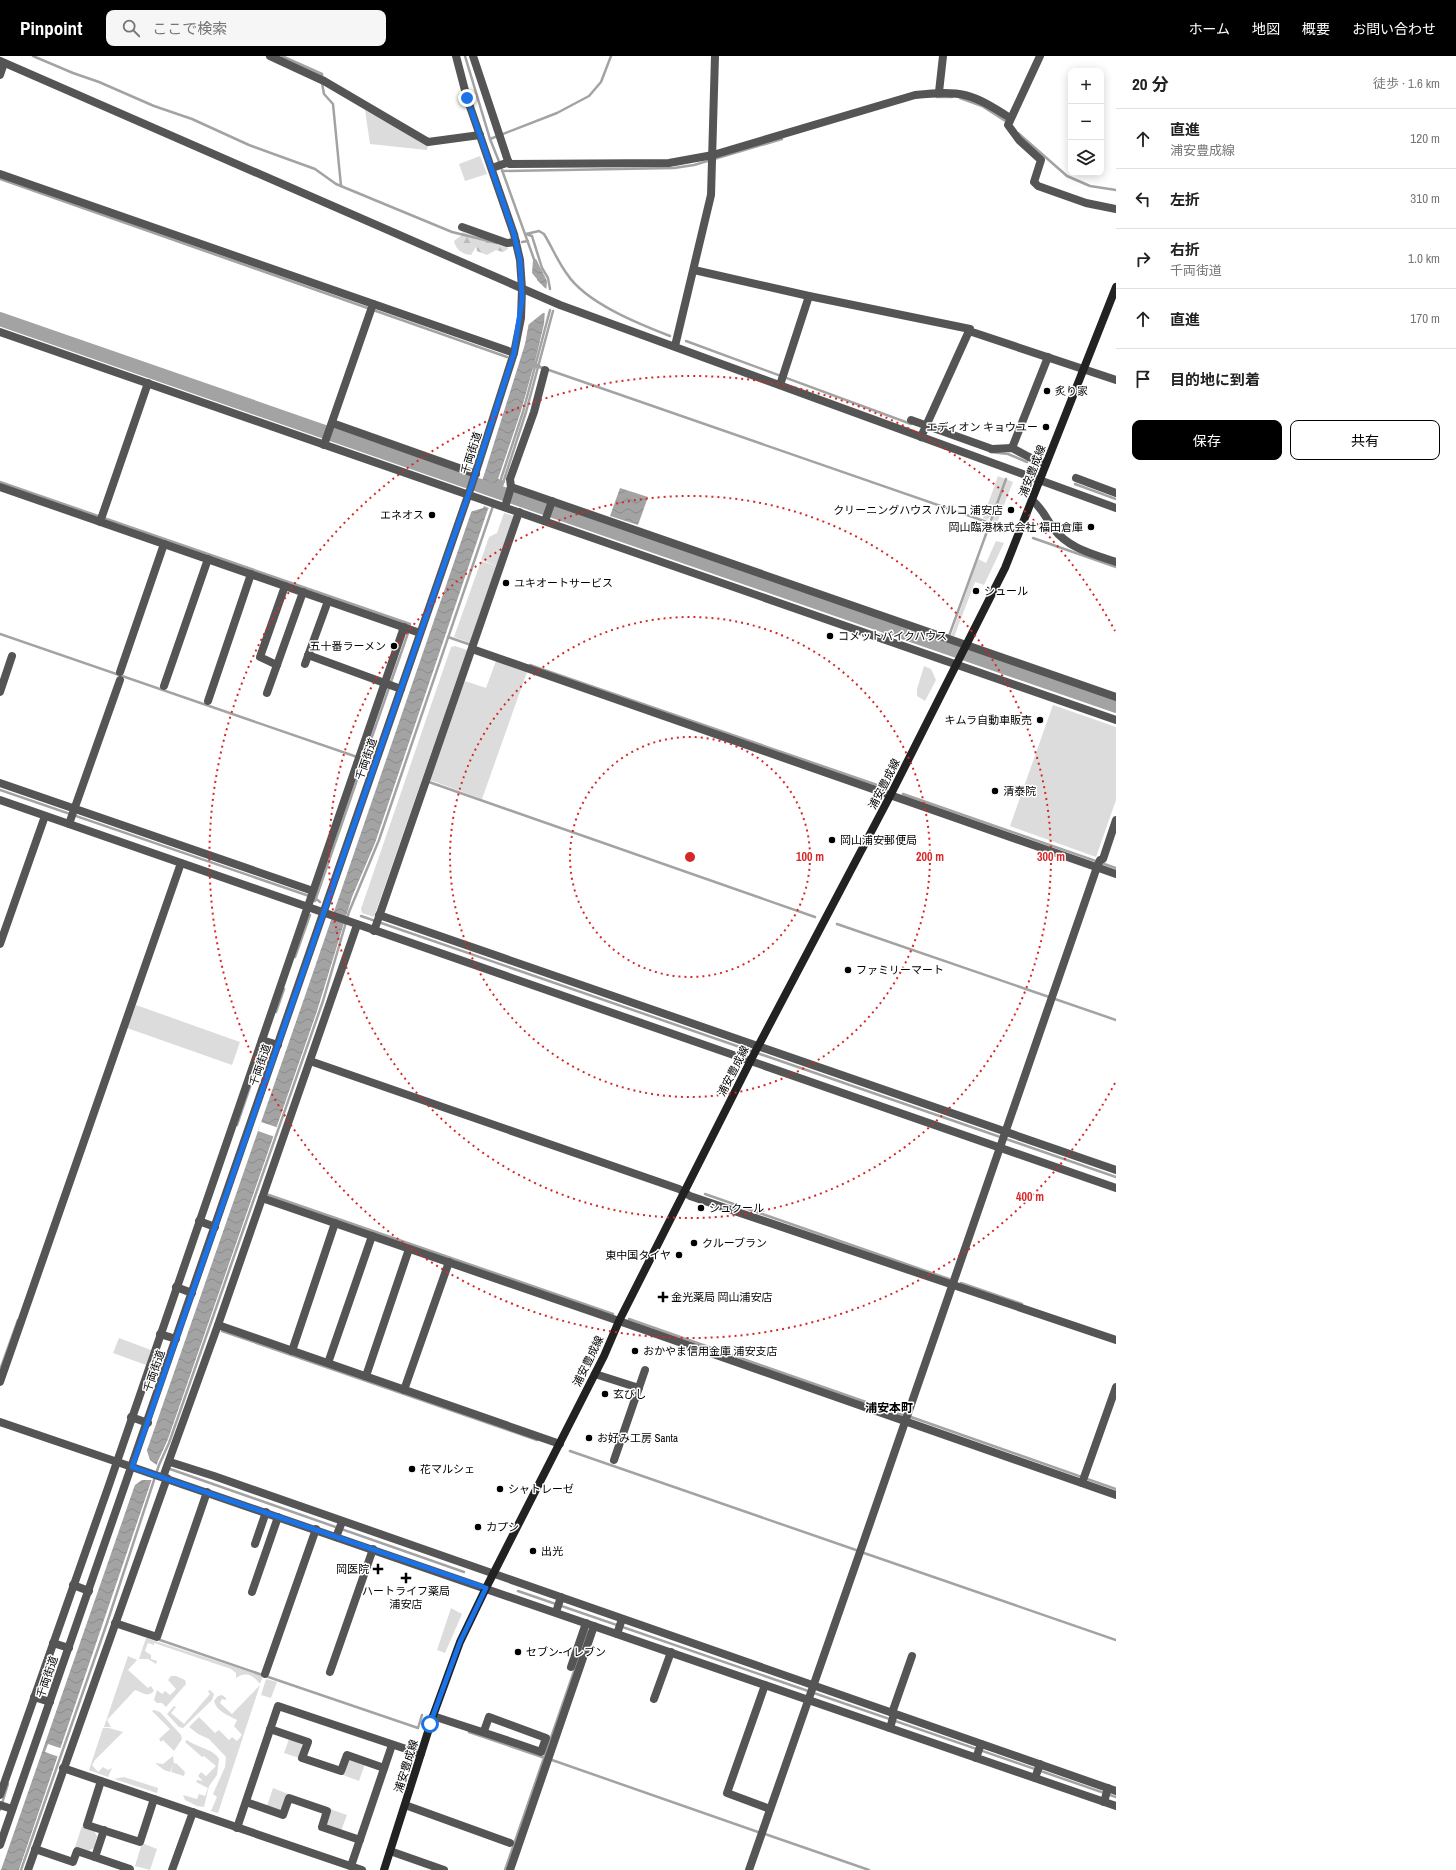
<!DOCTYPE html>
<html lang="ja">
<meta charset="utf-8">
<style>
body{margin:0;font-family:"Archivo Narrow","Noto Sans JP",sans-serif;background:#f6f6f6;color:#222}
.controls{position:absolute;right:12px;top:12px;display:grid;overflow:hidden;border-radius:8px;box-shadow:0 2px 10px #0003}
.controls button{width:36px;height:36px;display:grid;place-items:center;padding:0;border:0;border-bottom:1px solid #e0e0e0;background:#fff;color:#222;font:20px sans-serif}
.stop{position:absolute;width:12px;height:12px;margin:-9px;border:3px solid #1a73e8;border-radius:50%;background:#fff}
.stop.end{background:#1a73e8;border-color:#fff;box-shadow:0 1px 4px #0008}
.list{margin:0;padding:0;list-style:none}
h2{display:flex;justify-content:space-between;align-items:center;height:52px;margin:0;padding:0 16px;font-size:17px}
h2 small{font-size:13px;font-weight:400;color:#767676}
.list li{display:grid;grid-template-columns:26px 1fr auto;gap:12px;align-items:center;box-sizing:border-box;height:60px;padding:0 16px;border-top:1px solid #e0e0e0}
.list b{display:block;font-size:15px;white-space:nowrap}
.list p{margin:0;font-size:13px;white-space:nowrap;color:#767676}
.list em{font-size:13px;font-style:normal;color:#767676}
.actions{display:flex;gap:8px;padding:12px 16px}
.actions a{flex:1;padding:9px 0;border:1px solid #000;border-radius:8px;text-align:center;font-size:14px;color:#000}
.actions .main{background:#000;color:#fff}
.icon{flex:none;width:22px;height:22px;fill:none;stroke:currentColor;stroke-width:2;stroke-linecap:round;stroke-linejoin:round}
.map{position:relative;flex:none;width:1116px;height:1814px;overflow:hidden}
header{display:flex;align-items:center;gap:24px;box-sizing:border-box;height:56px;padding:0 20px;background:#000;color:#fff}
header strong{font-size:19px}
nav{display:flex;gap:22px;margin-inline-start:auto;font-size:14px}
.search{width:280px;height:36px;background:#f6f6f6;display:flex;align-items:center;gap:10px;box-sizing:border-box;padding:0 14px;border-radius:8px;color:#767676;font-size:15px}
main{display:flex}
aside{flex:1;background:#fff}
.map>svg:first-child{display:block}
</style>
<header>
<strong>Pinpoint</strong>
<div class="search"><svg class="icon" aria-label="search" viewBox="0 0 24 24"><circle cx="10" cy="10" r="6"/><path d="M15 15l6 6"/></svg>ここで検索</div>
<nav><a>ホーム</a><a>地図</a><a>概要</a><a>お問い合わせ</a></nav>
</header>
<main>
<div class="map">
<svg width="1116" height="1814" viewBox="0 0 1116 1814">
<defs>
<pattern id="forest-firs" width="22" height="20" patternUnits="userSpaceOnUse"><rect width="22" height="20" fill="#dcdcdc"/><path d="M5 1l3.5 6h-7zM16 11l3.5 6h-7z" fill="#bbb"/></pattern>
<pattern id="water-waves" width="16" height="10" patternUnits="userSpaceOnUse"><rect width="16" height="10" fill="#a3a3a3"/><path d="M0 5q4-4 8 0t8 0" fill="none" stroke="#8b8b8b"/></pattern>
</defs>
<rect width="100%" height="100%" fill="#fff"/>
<g fill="#dcdcdc">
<path d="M365,54L428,89L427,94L370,88Z"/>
<path d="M480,100L487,118L465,125L459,108Z"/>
<path d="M998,420L1013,426L997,467L993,466V461H990L987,464L983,462Z"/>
<path d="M504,457L514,460L497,510L481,504L489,481L497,477Z"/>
<path d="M996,485L1004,487L984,529L975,526L954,581L951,580L978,503L986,507Z"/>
<path d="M481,505L497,510L470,587L454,581Z"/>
<path d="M455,590L467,594L374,861L362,857L361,853L451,591Z"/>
<path d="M496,605L527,616L482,743L430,724L465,625L486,632Z"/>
<path d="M924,610L931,613L936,624L925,645L917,640V633Z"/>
<path d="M1053,649L1116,671V744L1096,801L1010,770Z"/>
<path d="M136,949L240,986L232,1009L127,972Z"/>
<path d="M119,1282L151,1294L146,1309L113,1297Z"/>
<path d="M451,1552L462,1558L445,1597L437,1594Z"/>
<path d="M146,1582L263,1620L260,1628C253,1619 246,1615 236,1622V1617L231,1613L154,1587V1589L148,1587L145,1595L151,1599V1603L157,1605L156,1608L148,1603H139Z"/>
<path d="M128,1600L137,1604L128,1614L148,1632L151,1630L154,1635C147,1642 142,1636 135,1634L107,1664L111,1671H104Z"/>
<path d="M171,1620H176L185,1624L186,1628L166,1651L162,1647H157L154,1644L157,1634L162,1638L165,1635L170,1639L176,1633L168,1624Z"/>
<path d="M266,1623L277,1626L271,1642L261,1639Z"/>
<path d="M260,1629L218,1757L211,1755L217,1741L213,1738L225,1711L226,1701L209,1683L198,1678L189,1671L199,1661L215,1677L219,1674L229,1684L232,1681L237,1685L242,1679L234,1670L237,1664C228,1659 217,1656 214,1645L218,1640L222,1639L226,1642V1644L222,1643L220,1647L232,1658Z"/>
<path d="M210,1634L214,1638L212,1644L183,1672L179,1671L167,1658L174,1650L176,1651L171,1657L184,1668L210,1638L208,1635Z"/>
<path d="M154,1654L160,1656L181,1679L182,1683L174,1695L163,1684L161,1686L159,1683L170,1673L152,1655Z"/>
<path d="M103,1672H109L123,1676L95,1704L92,1709L98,1716L103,1711L108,1714L112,1712L108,1721L89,1714Z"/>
<path d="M289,1683L302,1688L299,1702L284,1697Z"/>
<path d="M187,1684C196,1691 214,1693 219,1703L217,1719L209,1730L204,1751L197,1750L185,1744L183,1739L197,1743L199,1738L205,1740L208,1732L196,1726L197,1724L203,1725L198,1720L201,1716L206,1720L216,1710L204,1700L202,1701L185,1686Z"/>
<path d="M173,1700L174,1708L176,1707L185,1716L184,1720L171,1716L173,1709L170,1716L164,1714L155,1707L163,1708Z"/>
<path d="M351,1703L365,1708L359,1725L343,1719L348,1705Z"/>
<path d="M124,1721L158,1732L157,1737L114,1723Z"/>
<path d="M273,1732L288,1738L282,1753L279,1754L267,1750Z"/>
<path d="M330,1753L347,1759L341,1775L324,1770Z"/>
<path d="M82,1770L94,1775L97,1780L94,1792L88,1795L75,1791Z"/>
<path d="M142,1787L157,1793L150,1814L135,1810Z"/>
</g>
<path fill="url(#forest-firs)" d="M462,176L506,188L508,193L503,196L496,194L487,199L477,195L476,191L471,199C462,198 456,194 454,185L462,179Z"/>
<g fill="url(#water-waves)">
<path d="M536,203L547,225L544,268L535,306L543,311V313L533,312L521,355L498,423L505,425L499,442L488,453L375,787L352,841L317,955L168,1383L158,1405L19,1814H1L306,937L485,416L525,288L537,223L532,217L533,204Z"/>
<path d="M620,432L648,441L638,469L610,460Z"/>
</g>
<g fill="#fff">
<path d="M532,219L545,232L560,239L554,257H543L528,269L534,224Z"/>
<path d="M531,320L532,321L523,356L501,422L506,424L505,425L499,423L522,355Z"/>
<path d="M478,433L480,435L500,442L498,446L491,453L484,450L483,452L470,456Z"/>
<path d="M261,1066L279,1072L275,1081L258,1075Z"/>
<path d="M146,1392L150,1404L158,1410L153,1424H142L132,1431Z"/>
<path d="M48,1688L63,1693L29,1792L21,1814H19L59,1701L45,1696Z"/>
</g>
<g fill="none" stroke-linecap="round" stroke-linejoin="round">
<g stroke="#a3a3a3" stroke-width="2.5">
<path d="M33,0L73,17L99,26L154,50L192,63L249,89L315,113L336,128L452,176L497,187"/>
<path d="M282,0L322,18V22"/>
<path d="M465,0L490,83L500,108"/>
<path d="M322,27L324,38L333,48L341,130"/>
<path d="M937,41H952"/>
<path d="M960,42L982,50L1007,66"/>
<path d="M1018,77L1067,120L1090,130L1116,134"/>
<path d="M490,83L557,57L589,40L601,26L611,0"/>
<path d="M502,114L535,206"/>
<path d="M502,115L674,112L694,109L782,83"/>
<path d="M0,123L507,301"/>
<path d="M526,178L532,180L542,212L548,222L550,233"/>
<path d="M526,178L539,175L544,178C552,191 558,206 567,218C586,247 639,268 670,280"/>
<path d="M522,186L528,185"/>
<path d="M686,285L911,368"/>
<path d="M546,313L1010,474"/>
<path d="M990,396L1008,398L1027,406"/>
<path d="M0,426L410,568L409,570"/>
<path d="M500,426L523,356L550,254"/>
<path d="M503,427L526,356L553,255"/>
<path d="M1075,428L1116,443"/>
<path d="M1033,482L1116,511"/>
<path d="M0,578L363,703"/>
<path d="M949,580L1006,423"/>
<path d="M448,581L471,589"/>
<path d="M945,590L947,585"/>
<path d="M530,609L880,730"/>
<path d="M429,726L815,861"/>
<path d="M0,734L315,842L320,846"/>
<path d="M903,738L1116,812"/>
<path d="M315,845L408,577"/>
<path d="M361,860L1116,1121"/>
<path d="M837,868L1116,964"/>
<path d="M295,901L310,859"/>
<path d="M276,956L284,933"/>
<path d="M237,1069L265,987"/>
<path d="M266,1138L613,1258"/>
<path d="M705,1138L949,1223"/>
<path d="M961,1227L1022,1248"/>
<path d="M629,1263L903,1359"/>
<path d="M222,1275L537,1384"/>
<path d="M0,1314L18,1264"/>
<path d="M911,1361L1116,1433"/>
<path d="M570,1395L856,1494"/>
<path d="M170,1413L464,1516"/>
<path d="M864,1497L1116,1584"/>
<path d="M518,1535L1116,1741"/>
<path d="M160,1584L418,1672L422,1659"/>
<path d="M469,1676L545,1702"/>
<path d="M552,1704L758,1776"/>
<path d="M0,1754L8,1728"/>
<path d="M765,1778L869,1814"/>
<path d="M21,1814L107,1567L159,1409L169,1387L323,945L349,856L379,784L493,450"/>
<path d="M505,1814L588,1575"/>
</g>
<g stroke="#a3a3a3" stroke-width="14">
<path d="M0,263L466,425"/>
<path d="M478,429L1116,650"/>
</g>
<g stroke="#555" stroke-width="8">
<path d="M270,0L324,25L428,86L480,79"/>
<path d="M456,0L467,42L514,178L520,204L522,233"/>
<path d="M473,0L509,108L669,107L713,99L915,39C962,34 971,37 1010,62"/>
<path d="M1040,0L1008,69L1019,84L1041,104L1034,126L1038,130L1086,147L1116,153"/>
<path d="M0,19L4,7"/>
<path d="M939,36L943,0"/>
<path d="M492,112L509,106"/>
<path d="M0,118L514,297"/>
<path d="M462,171L507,187L516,186"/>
<path d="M694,214L809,240L970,273L969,275L1116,324"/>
<path d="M675,290L711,139L715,0"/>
<path d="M780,329L809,240"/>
<path d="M911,364L992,393L1012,392L1029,401L1046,408"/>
<path d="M332,367L476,418"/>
<path d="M921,381L969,275"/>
<path d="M324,389L373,248"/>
<path d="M1012,392L1048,301"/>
<path d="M1076,422L1116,437"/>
<path d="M0,431L420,577"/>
<path d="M511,431L1116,641"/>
<path d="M1032,444C1042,452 1046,462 1053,472C1069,493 1093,498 1116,506"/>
<path d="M505,451L511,431L510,423L534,356L545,314"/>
<path d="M545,465L552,445"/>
<path d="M100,466L148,327"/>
<path d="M472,593L1116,818"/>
<path d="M308,599L401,633"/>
<path d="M305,608L328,545"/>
<path d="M277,609L260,601L285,530"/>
<path d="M120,616L164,488"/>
<path d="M164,630L208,503"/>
<path d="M0,636L12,600"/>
<path d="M267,637L303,536"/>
<path d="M208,645L251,518"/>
<path d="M0,727L313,835"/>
<path d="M69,768L120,624"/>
<path d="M379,859L1116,1114"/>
<path d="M374,875L519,456"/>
<path d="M0,888L45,760"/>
<path d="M262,984L278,989"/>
<path d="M310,1005L679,1133L690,1140L1116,1284"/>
<path d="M262,1142L619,1265"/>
<path d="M199,1165L215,1171"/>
<path d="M176,1231L192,1237"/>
<path d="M218,1269L560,1388"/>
<path d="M160,1278L176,1283"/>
<path d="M292,1295L335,1167"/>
<path d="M328,1307L372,1180"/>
<path d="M595,1318L639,1332"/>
<path d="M366,1320L409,1193"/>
<path d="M0,1326L181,807"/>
<path d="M404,1334L449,1206"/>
<path d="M131,1361L148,1367"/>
<path d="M0,1366L132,1411"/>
<path d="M614,1404L645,1314"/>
<path d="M170,1406L214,1420L1116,1735"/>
<path d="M163,1421L218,1269L357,869"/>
<path d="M1082,1427L1116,1331"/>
<path d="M336,1481L342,1466"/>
<path d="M255,1488L266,1456"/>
<path d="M73,1529L89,1535"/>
<path d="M252,1536L278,1461"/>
<path d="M556,1556L561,1541"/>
<path d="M115,1567L157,1581L207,1436"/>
<path d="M617,1578L622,1563"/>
<path d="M53,1587L69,1592"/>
<path d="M571,1611L586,1567"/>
<path d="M330,1616L373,1493"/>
<path d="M265,1618L316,1473"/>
<path d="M765,1629L727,1737L770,1753"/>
<path d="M34,1641L50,1646"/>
<path d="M654,1643L671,1596"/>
<path d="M892,1657L912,1600"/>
<path d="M433,1660C469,1672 505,1683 541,1696L546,1682L489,1661L484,1675"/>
<path d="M890,1672L894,1658"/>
<path d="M270,1673L308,1686L302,1702L341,1715L347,1699L384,1712"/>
<path d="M976,1702L981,1688"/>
<path d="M63,1712L362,1814"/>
<path d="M1035,1722L1040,1708"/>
<path d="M101,1725L87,1769L140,1786L154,1743"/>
<path d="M0,1739L109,1429L404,571"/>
<path d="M246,1746L283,1759L289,1742L327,1755L322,1771L360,1784"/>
<path d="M1104,1746L1108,1732"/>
<path d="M0,1749L12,1753"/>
<path d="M405,1749L510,1787"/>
<path d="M237,1772L278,1650L421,1698"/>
<path d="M35,1793L73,1806L77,1795L130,1813V1814"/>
<path d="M390,1795L444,1814"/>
<path d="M95,1801L104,1774"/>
<path d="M351,1810L392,1689"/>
<path d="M28,1814L167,1422"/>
<path d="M172,1814L193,1756"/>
<path d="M510,1814L594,1570"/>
<path d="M749,1814C866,1480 982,1145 1097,811L1100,804L1103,803L1116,764"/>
</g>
<g stroke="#555" stroke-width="8">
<path d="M0,5L560,249L1116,452"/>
<path d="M0,276L1116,664"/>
<path d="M0,744L1116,1132"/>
<path d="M619,1265L1116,1439"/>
<path d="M132,1411L1116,1750"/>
<path d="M0,1789L471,431L514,297L521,262L522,233"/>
</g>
<path stroke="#222" stroke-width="8" d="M384,1814L433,1660L460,1586L486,1532L604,1300L619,1265L754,998L890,740L1005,512L1116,231"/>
</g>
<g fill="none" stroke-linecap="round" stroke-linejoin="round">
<path stroke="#1a73e8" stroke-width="5" d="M430,1668L460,1586L486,1532L132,1411L471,431L514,297L522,243L520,204L514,178L467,42"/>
</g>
<g fill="none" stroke="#d62828" stroke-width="2" stroke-dasharray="2 4">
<circle cx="690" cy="801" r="120"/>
<circle cx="690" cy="801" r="240"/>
<circle cx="690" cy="801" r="361"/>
<path d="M1115 1027A481 481 0 1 1 1115 575"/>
</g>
<g fill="#000" stroke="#fff" stroke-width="1.5">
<circle cx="1047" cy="335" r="4"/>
<circle cx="1046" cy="371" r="4"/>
<circle cx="1011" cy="454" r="4"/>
<circle cx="432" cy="459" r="4"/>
<circle cx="1091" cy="471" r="4"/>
<circle cx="506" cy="527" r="4"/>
<circle cx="976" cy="535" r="4"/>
<circle cx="830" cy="580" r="4"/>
<circle cx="394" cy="590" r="4"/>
<circle cx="1040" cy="664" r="4"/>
<circle cx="995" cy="735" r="4"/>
<circle cx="832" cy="784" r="4"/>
<circle cx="848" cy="914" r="4"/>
<circle cx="701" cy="1152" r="4"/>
<circle cx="694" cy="1187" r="4"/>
<circle cx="679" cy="1199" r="4"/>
<path d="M661 1235h4v4h4v4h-4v4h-4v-4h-4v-4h4z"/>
<circle cx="635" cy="1295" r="4"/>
<circle cx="605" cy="1338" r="4"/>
<circle cx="589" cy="1382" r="4"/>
<circle cx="412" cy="1413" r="4"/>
<circle cx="500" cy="1433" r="4"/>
<circle cx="478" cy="1471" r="4"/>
<circle cx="533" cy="1495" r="4"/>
<path d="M376 1507h4v4h4v4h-4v4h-4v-4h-4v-4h4z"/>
<path d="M404 1516h4v4h4v4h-4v4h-4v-4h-4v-4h4z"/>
<circle cx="518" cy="1596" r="4"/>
</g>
<g text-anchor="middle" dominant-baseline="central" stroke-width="3" stroke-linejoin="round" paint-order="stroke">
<g font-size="11" fill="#000" stroke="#fff" text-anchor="start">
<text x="1055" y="335">炙り家</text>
<text x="1038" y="371" text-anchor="end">エディオン キョウユー</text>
<text x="1003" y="454" text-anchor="end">クリーニングハウス パルコ 浦安店</text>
<text x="424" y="459" text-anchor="end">エネオス</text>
<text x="1083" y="471" text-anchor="end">岡山臨港株式会社 福田倉庫</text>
<text x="514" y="527">ユキオートサービス</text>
<text x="984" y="535">シュール</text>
<text x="838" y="580">コメットバイクハウス</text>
<text x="386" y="590" text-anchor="end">五十番ラーメン</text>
<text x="1032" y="664" text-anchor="end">キムラ自動車販売</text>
<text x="1003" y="735">清泰院</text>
<text x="840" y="784">岡山浦安郵便局</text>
<text x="856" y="914">ファミリーマート</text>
<text x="709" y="1152">シュクール</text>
<text x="702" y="1187">クルーブラン</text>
<text x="671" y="1199" text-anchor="end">東中国タイヤ</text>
<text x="671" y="1241">金光薬局 岡山浦安店</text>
<text x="643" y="1295">おかやま信用金庫 浦安支店</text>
<text x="613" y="1338">玄びし</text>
<text x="597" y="1382">お好み工房 Santa</text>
<text x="420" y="1413">花マルシェ</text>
<text x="508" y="1433">シャトレーゼ</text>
<text x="486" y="1471">カプシ</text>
<text x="541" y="1495">出光</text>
<text x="369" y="1513" text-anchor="end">岡医院</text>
<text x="406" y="1535" text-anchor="middle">ハートライフ薬局<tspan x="406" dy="13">浦安店</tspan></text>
<text x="526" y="1596">セブン-イレブン</text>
</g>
<g font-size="11" fill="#000" stroke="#fff">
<text transform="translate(471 397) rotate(-72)">千両街道</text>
<text transform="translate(1032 415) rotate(-69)">浦安豊成線</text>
<text transform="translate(366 703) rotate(-71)">千両街道</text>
<text transform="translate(884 728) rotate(-63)">浦安豊成線</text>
<text transform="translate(260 1009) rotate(-71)">千両街道</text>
<text transform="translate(733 1015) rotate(-63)">浦安豊成線</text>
<text transform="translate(588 1305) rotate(-64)">浦安豊成線</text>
<text transform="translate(154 1315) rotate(-71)">千両街道</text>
<text transform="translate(47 1621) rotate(-71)">千両街道</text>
<text transform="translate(406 1710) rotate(-73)">浦安豊成線</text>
</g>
<g font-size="12" font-weight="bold" fill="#000" stroke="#fff">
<text x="889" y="1352">浦安本町</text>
</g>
</g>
<circle cx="690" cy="801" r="6" fill="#d62828" stroke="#fff" stroke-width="2"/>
<g font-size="12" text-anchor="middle" font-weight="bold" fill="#d62828" stroke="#fff" stroke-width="3" stroke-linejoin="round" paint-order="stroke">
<text x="810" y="805">100 m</text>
<text x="930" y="805">200 m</text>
<text x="1051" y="805">300 m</text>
<text x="1030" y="1145">400 m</text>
</g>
</svg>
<div class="controls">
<button>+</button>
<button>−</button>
<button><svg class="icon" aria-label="layers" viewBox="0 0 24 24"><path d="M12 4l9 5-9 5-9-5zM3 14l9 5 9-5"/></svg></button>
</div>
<div class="stop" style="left:430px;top:1668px"></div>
<div class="stop end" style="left:467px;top:42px"></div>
</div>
<aside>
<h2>20 分<small>徒歩 · 1.6 km</small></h2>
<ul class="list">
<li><svg class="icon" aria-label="ahead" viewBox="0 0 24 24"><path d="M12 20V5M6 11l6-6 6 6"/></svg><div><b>直進</b><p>浦安豊成線</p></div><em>120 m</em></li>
<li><svg class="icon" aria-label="left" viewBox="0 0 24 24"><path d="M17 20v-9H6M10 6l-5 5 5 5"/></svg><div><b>左折</b></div><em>310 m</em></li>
<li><svg class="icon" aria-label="right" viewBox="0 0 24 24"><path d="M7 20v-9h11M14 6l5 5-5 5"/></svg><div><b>右折</b><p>千両街道</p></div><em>1.0 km</em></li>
<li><svg class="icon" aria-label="ahead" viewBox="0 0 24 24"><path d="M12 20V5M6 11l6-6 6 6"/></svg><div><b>直進</b></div><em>170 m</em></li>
<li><svg class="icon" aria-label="arrive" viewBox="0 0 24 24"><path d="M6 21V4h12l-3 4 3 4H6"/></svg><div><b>目的地に到着</b></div></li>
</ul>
<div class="actions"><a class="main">保存</a><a>共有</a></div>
</aside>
</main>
